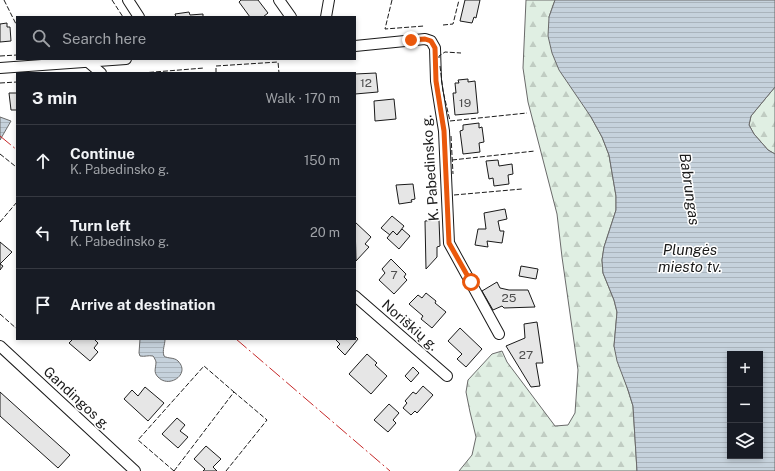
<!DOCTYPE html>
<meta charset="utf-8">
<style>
body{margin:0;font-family:"Public Sans",sans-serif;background:#20242c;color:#f1f3f6}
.controls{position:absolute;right:12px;bottom:12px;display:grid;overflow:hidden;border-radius:0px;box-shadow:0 2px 6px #0003}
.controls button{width:36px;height:36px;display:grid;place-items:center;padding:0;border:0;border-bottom:1px solid #363941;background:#171b24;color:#f1f3f6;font:20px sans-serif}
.stop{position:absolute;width:12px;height:12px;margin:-9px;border:3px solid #ea580c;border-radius:50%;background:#fff}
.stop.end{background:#ea580c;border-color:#fff;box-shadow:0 1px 4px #0008}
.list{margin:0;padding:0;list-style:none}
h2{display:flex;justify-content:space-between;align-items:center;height:52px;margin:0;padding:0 16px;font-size:17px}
h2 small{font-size:13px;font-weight:400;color:#9ea1a6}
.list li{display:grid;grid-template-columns:26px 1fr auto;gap:12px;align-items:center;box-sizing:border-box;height:72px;padding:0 16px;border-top:1px solid #363941}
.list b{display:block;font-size:15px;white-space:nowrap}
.list p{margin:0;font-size:13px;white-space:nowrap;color:#9ea1a6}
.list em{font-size:13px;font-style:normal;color:#9ea1a6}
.icon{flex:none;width:22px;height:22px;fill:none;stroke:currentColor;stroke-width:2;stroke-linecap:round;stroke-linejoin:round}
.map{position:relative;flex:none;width:775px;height:471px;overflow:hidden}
.search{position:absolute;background:#171b24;box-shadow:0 2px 6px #0003;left:16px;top:16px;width:340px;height:44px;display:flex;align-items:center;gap:10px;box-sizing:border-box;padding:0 14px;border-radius:0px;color:#9ea1a6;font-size:15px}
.panel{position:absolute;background:#171b24;box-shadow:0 2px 6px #0003;left:16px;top:72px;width:340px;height:268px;border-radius:0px}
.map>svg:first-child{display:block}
</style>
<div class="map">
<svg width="775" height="471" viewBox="0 0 775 471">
<defs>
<pattern id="forest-firs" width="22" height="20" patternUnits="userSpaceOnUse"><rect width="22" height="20" fill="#e0efe3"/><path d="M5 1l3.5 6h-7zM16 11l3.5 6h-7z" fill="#c0ccc2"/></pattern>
<pattern id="water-rules" width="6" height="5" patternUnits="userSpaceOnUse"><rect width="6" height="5" fill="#c6d2dc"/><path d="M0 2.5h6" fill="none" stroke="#aab4bc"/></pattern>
</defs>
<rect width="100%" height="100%" fill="#fff"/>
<g fill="url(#forest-firs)" stroke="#6a6a6a">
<path d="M526,0H555L549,17L591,117L602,137L609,155L616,196V210L604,247L602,260L603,273L614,300L617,312L614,346L633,406L637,471H459L472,455L476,437L470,412L466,392L468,380L492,354L502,351L507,362L555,426L568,425L575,413L578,370L562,257L557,214L528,102L523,68Z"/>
<path d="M775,87V154L768,150L754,134L749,125L751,116Z"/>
</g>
<g fill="url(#water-rules)" stroke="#6a6a6a" fill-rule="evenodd">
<path d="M555,0H775V87L751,116L749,125L754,134L768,150L775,154V471H637L633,406L628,390L617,361L614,346L617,312L614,300L603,273L602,260L604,247L616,210V196L609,155L602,137L591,117L559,70L552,53L548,36L549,17ZM730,354H760V456H730Z"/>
<path d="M0,117L11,121L0,140Z"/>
<path d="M140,339H165C165,345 162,350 164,356C168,359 174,357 178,361C191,374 169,389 158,377C153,372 156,368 156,362C156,361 154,357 153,356C148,355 145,357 140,356L139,353Z"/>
</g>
<g fill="#e6e6e6" stroke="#1a1a1a">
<path d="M241,0H258L268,13L263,17H250L239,2Z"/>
<path d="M465,0H480L476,18L474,17L472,23L460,21Z"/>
<path d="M189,12L190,15L203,14V17H176L175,14Z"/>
<path d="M7,23V27H10L11,41L0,42V24Z"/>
<path d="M376,73L378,92L355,94V74Z"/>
<path d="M468,79V82L475,81L478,113L455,115L453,93H456L455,83H459L458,80Z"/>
<path d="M9,93H17V110H11Z"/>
<path d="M394,99L396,119L375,121L374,101Z"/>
<path d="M479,123V128L482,127L484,142L479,143L480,152L463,154L460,131L463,130V125Z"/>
<path d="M498,160L499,166L512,164L513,174L508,175L509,184L494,186L493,178L489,179L486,161Z"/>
<path d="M413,184L415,199L411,200L412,202L399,204L396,185Z"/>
<path d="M505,209L507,219L498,221L500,231H504L502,243L487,241L488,247L475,245L478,229H486L484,213Z"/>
<path d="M392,216L404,226L397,235L393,231L390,235L381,228Z"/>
<path d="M439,220L440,246L437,247V257L426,269L425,221Z"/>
<path d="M355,222L371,237L365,244L369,247L356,261Z"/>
<path d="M402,229L410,236L399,249L387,238L393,231L397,235Z"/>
<path d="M0,242L12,252L0,264L3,266L0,270Z"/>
<path d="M391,259L406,274L404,277L407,280L394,294L379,280L385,273L382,269Z"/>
<path d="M521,266L538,269L536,279L519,276Z"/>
<path d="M497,282L500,288L509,290H528L535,307L504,308L502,306L493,310L482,291Z"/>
<path d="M426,293L436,301L435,303L446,312L432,328L421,319L423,316L409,304L418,295L422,298Z"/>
<path d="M537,322L543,363H536L540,386L531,387L506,346L525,338L524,324Z"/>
<path d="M460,328L482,349L466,367L457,359L462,354L448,341Z"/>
<path d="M355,336L358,339L345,355L337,347L340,344L335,339H355Z"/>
<path d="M73,339H94L98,343L94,348L98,352L90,361L69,343Z"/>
<path d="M367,354L377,363L375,365L387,376L371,394L349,374Z"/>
<path d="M413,367L419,373L411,382L405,376Z"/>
<path d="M423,386L433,395L417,413L415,411L411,415L403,408L407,403L405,401L413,392L416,394Z"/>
<path d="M145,387L164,403L148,421L124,399L132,390L138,396Z"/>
<path d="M0,392L70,455L58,468L0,416Z"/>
<path d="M389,404L399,413L393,420L396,423L388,432L374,420Z"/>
<path d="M177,418L185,425L180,431L188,437L178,448L162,434Z"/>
<path d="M206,446L221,459L213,467L217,471H203L205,469L194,459Z"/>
</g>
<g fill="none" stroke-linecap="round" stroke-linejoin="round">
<g stroke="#1a1a1a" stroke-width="12">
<g id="minor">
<path d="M128,0L139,17"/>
<path d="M279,0L291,17"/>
<path d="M326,17L329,0"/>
<path d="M355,46L425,39L431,41L435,48L436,81L444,131L449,243L499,334"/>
<path d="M88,62L101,73"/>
<path d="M0,68L126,59"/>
<path d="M355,296L447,376"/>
<path d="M0,346L135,471"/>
</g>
</g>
<use href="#minor" stroke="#fff" stroke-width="10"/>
<g stroke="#1a1a1a" stroke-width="1" stroke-dasharray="5 2" stroke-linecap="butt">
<path d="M4,0L17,26"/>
<path d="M112,0L123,17"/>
<path d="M392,0L385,29L424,26"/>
<path d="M443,25L453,24L459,0"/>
<path d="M0,56L17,55"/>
<path d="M439,58V56L445,52L461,53"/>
<path d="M440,66L443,91L450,121L527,113"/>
<path d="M142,73L204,68"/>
<path d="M216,73V66L278,62L279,73"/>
<path d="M0,83L17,82"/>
<path d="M451,136L453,174"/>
<path d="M0,154L15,166L17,164"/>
<path d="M452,160L535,151"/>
<path d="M454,195L522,189"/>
<path d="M0,222L17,202"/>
<path d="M0,314L17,329"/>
<path d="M174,471L234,392L267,420L226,471"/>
<path d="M174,471L138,440L204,366L234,392"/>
</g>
<g stroke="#c62828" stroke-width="1" stroke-dasharray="14 3 2 3" stroke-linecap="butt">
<path d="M0,136L17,150"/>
<path d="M236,339L390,471"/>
</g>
</g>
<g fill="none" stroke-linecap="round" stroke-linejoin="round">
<path stroke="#ea580c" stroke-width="5" d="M411,40L425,39L431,41L435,48L436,81L444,131L449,243L471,282"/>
</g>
<g text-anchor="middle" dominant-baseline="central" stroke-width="3" stroke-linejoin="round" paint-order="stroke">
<g font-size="12" fill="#4d4d4d">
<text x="366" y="83">12</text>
<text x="465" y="103">19</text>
<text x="394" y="275">7</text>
<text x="509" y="298">25</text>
<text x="526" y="355">27</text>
</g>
<g font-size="14" fill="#1a1a1a" stroke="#fff">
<text transform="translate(430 168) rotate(-94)">K. Pabedinsko g.</text>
<text transform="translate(410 325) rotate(41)">Noriškių g.</text>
<text transform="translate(77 398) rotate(43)">Gandingos g.</text>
</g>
<g font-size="15" font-style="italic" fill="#1a1a1a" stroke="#fff">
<text transform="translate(690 189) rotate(82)">Babrungas</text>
<text x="690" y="249">Plungės<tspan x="690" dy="17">miesto tv.</tspan></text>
</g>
</g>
</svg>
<div class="controls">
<button>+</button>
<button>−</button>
<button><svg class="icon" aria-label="layers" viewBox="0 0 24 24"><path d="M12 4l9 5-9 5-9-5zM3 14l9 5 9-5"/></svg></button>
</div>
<div class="stop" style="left:471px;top:282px"></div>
<div class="stop end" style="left:411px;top:40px"></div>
<div class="search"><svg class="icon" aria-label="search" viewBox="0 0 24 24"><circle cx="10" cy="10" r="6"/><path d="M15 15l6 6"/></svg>Search here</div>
<section class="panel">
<h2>3 min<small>Walk · 170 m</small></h2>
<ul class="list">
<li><svg class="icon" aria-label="ahead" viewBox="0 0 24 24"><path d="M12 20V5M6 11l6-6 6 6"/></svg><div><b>Continue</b><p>K. Pabedinsko g.</p></div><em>150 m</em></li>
<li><svg class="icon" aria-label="left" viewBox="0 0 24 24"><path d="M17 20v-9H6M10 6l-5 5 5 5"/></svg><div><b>Turn left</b><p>K. Pabedinsko g.</p></div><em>20 m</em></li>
<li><svg class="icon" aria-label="arrive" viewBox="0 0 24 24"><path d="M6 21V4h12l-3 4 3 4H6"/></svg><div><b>Arrive at destination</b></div></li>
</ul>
</section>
</div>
